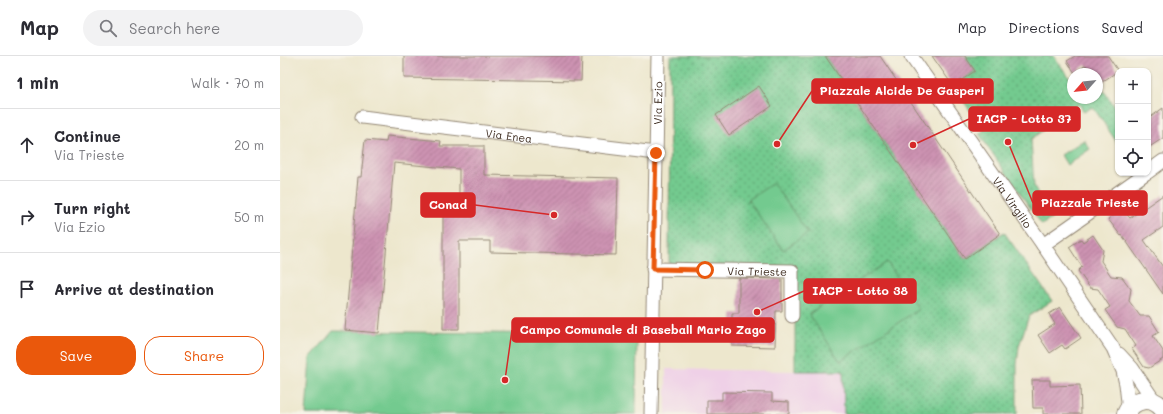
<!DOCTYPE html>
<meta charset="utf-8">
<style>
body{margin:0;font-family:Mali,sans-serif;background:#f2f2f3;color:#2b2b33}
.controls{position:absolute;right:12px;top:12px;display:grid;overflow:hidden;border-radius:8px;box-shadow:0 1px 3px #0004}
.controls button{width:36px;height:36px;display:grid;place-items:center;padding:0;border:0;border-bottom:1px solid #e1e1e2;background:#fff;color:#2b2b33;font:20px sans-serif}
.compass{position:absolute;left:787px;top:12px;width:36px;height:36px;border-radius:50%;background:#fff;box-shadow:0 1px 3px #0004;rotate:243deg}
.stop{position:absolute;width:12px;height:12px;margin:-9px;border:3px solid #ea580c;border-radius:50%;background:#fff}
.stop.end{background:#ea580c;border-color:#fff;box-shadow:0 1px 4px #0008}
.list{margin:0;padding:0;list-style:none}
h2{display:flex;justify-content:space-between;align-items:center;height:52px;margin:0;padding:0 16px;font-size:17px}
h2 small{font-size:13px;font-weight:400;color:#7c7c81}
.list li{display:grid;grid-template-columns:26px 1fr auto;gap:12px;align-items:center;box-sizing:border-box;height:72px;padding:0 16px;border-top:1px solid #e1e1e2}
.list b{display:block;font-size:15px;white-space:nowrap}
.list p{margin:0;font-size:13px;white-space:nowrap;color:#7c7c81}
.list em{font-size:13px;font-style:normal;color:#7c7c81}
.actions{display:flex;gap:8px;padding:12px 16px}
.actions a{flex:1;padding:9px 0;border:1px solid #ea580c;border-radius:16px;text-align:center;font-size:14px;color:#ea580c}
.actions .main{background:#ea580c;color:#fff}
.icon{flex:none;width:22px;height:22px;fill:none;stroke:currentColor;stroke-width:2;stroke-linecap:round;stroke-linejoin:round}
.map{position:relative;flex:none;width:883px;height:358px;overflow:hidden}
header{display:flex;align-items:center;gap:24px;box-sizing:border-box;height:56px;padding:0 20px;background:#fff;border-bottom:1px solid #e1e1e2}
header strong{font-size:19px}
nav{display:flex;gap:22px;margin-inline-start:auto;font-size:14px}
.search{width:280px;height:36px;background:#f2f2f3;display:flex;align-items:center;gap:10px;box-sizing:border-box;padding:0 14px;border-radius:22px;color:#7c7c81;font-size:15px}
main{display:flex}
aside{flex:1;background:#fff}
.map>svg:first-child{display:block}
</style>
<header>
<strong>Map</strong>
<div class="search"><svg class="icon" aria-label="search" viewBox="0 0 24 24"><circle cx="10" cy="10" r="6"/><path d="M15 15l6 6"/></svg>Search here</div>
<nav><a>Map</a><a>Directions</a><a>Saved</a></nav>
</header>
<main>
<aside>
<h2>1 min<small>Walk · 70 m</small></h2>
<ul class="list">
<li><svg class="icon" aria-label="ahead" viewBox="0 0 24 24"><path d="M12 20V5M6 11l6-6 6 6"/></svg><div><b>Continue</b><p>Via Trieste</p></div><em>20 m</em></li>
<li><svg class="icon" aria-label="right" viewBox="0 0 24 24"><path d="M7 20v-9h11M14 6l5 5-5 5"/></svg><div><b>Turn right</b><p>Via Ezio</p></div><em>50 m</em></li>
<li><svg class="icon" aria-label="arrive" viewBox="0 0 24 24"><path d="M6 21V4h12l-3 4 3 4H6"/></svg><div><b>Arrive at destination</b></div></li>
</ul>
<div class="actions"><a class="main">Save</a><a>Share</a></div>
</aside>
<div class="map">
<svg width="883" height="358" viewBox="0 0 883 358">
<defs>
<pattern id="grass-tufts" width="24" height="20" patternUnits="userSpaceOnUse"><rect width="24" height="20" fill="#73ca8f"/><path d="M3 7l-1-3M5 7V3M7 7l1-3M15 17l-1-3M17 17v-4M19 17l1-3" fill="none" stroke="#60a474"/></pattern>
<pattern id="park-dots" width="8" height="8" patternUnits="userSpaceOnUse"><rect width="8" height="8" fill="#73ca8f"/><path d="M2 2h.1M6 6h.1" fill="none" stroke="#60a474" stroke-width="1.8" stroke-linecap="round"/></pattern>
<pattern id="building-hatch" width="6" height="6" patternUnits="userSpaceOnUse"><rect width="6" height="6" fill="#cd93b2"/><path d="M-1 1l2-2M0 6l6-6M5 7l2-2" fill="none" stroke="#a87890"/></pattern>
</defs>
<rect width="100%" height="100%" fill="#f7f3e8"/>
<filter id="ink" filterUnits="userSpaceOnUse"><feTurbulence type="fractalNoise" baseFrequency=".025" numOctaves="2"/><feDisplacementMap in="SourceGraphic" scale="8" xChannelSelector="R" yChannelSelector="G"/><feConvolveMatrix kernelMatrix="1 2 1 2 8 2 1 2 1" color-interpolation-filters="sRGB"/></filter>
<filter id="wash" filterUnits="userSpaceOnUse"><feTurbulence type="fractalNoise" baseFrequency=".012" numOctaves="4" result="noise"/><feDisplacementMap in="SourceGraphic" scale="16" xChannelSelector="R" yChannelSelector="G"/><feGaussianBlur stdDeviation="0.9" result="paint"/><feColorMatrix in="noise" values="0 0 0 0 0 0 0 0 0 0 0 0 0 0 0 0 0 1.4 0 .05"/><feComposite in="paint" operator="in"/></filter>
<g filter="url(#wash)">
<rect width="100%" height="100%" fill="#ede7cd"/>
<path fill="#efd0e7" d="M386,313L515,315H563L737,358H386Z"/>
<path fill="url(#grass-tufts)" stroke="#577a56" d="M804,84L810,93L787,109L781,99Z"/>
<g fill="url(#park-dots)" stroke="#577a56">
<path d="M390,0H545L685,203L724,176L772,245L749,260L739,290L737,308V358H564L563,315H515V211L389,209Z"/>
<path d="M685,0H774L793,27V42H804L807,47L814,42H817V40L824,35L838,55V88L813,51L804,56L799,48L751,83L754,130L765,152L773,147L780,157L762,169L699,78L704,74L674,32L680,28L679,26L695,15Z"/>
</g>
<g fill="#73ca8f" stroke="#577a56">
<path d="M493,127L528,177L503,194L468,144Z"/>
<path d="M607,206L639,253L560,305L529,258Z"/>
<path d="M53,275L357,279L356,358H26L30,302Z"/>
</g>
<g id="blocks">
<g fill="url(#building-hatch)">
<path d="M124,0H302L301,25L124,22Z"/>
<path d="M545,0H600L720,178L685,203Z"/>
<path d="M652,0H685L695,15L673,30Z"/>
<path d="M795,0H828L838,15L819,28L817,25V18H812L806,9L795,17L787,5Z"/>
<path d="M479,30L492,50L449,79L436,59Z"/>
<path d="M883,52V82L868,92V63Z"/>
<path d="M107,80L161,85L160,90H204V119L338,122L336,199L210,196V185H179V273H163V140H179V113L114,107L99,277L65,274L78,121H81L85,84L106,86Z"/>
<path d="M883,139V171L864,184L883,211V238L842,179L841,180L828,163L842,153L850,162Z"/>
<path d="M813,179L823,194L821,205L831,220L842,221L851,233L849,245L860,260H869L879,276L873,280L883,295V303L869,312L864,311L852,293L856,290L845,273L837,271L825,254L830,251L818,233L810,232L798,215L802,211L789,191L801,183L803,186Z"/>
<path d="M459,222L502,223V255H496L495,291L452,290V257H459Z"/>
<path d="M780,251L801,282L785,293L782,289L770,297L758,279L775,268L769,258Z"/>
<path d="M752,324H770V330L800,329L801,358H763V352H753Z"/>
<path d="M442,336L492,337V345L509,346V358H427V344H442Z"/>
</g>
</g>
</g>
<g filter="url(#ink)">
<use href="#blocks" fill-opacity="0" stroke="#948876" stroke-width="1"/>
<g fill="none" stroke-linecap="round" stroke-linejoin="round">
<g stroke="#948876" stroke-width="15">
<g id="minor">
<path id="s1" d="M631,0L763,189L833,292L843,315L846,328L848,346L847,356"/>
<path id="s2" d="M82,61L376,97"/>
<path d="M868,116L883,105"/>
<path d="M763,189L866,117"/>
<path id="s3" d="M373,213L512,215V260"/>
<path d="M839,298L852,312L875,346"/>
<path id="s4" d="M371,358L378,0"/>
</g>
</g>
<g stroke="#948876" stroke-width="20">
<path id="secondary" d="M846,358C853,342 872,339 883,353"/>
</g>
<use href="#minor" stroke="#fff" stroke-width="13"/>
<use href="#secondary" stroke="#fff" stroke-width="18"/>
</g>
</g>
<g fill="none" stroke-linecap="round" stroke-linejoin="round" filter="url(#ink)">
<path stroke="#ea580c" stroke-width="5" d="M376,97L373,213L425,214"/>
</g>
<g text-anchor="middle" dominant-baseline="central" stroke-width="3" stroke-linejoin="round" paint-order="stroke">
<g font-size="11" fill="#3b2a1e" stroke="#f7f3e8">
<text stroke="none"><textPath href="#s4" startOffset="311">Via Ezio</textPath></text>
<text stroke="none"><textPath href="#s2" startOffset="148">Via Enea</textPath></text>
<text stroke="none"><textPath href="#s1" startOffset="178">Via Virgilio</textPath></text>
<text stroke="none"><textPath href="#s3" startOffset="104">Via Trieste</textPath></text>
</g>
</g>
<path fill="none" stroke="#d62828" stroke-width="1.5" d="M497 88L532 35M633 89L689 63M728 86L753 147M274 159L195 149M477 256L524 235M225 324L232 274"/>
<g fill="#d62828" stroke="#f7f3e8" stroke-width="1.5">
<circle cx="497" cy="88" r="4"/>
<circle cx="633" cy="89" r="4"/>
<circle cx="728" cy="86" r="4"/>
<circle cx="274" cy="159" r="4"/>
<circle cx="477" cy="256" r="4"/>
<circle cx="225" cy="324" r="4"/>
</g>
<g fill="#d62828" stroke="#d62828" stroke-width="1.5">
<rect x="532" y="23" width="181" height="24" rx="4"/>
<rect x="689" y="51" width="111" height="24" rx="4"/>
<rect x="753" y="135" width="114" height="24" rx="4"/>
<rect x="141" y="137" width="54" height="24" rx="4"/>
<rect x="524" y="223" width="112" height="24" rx="4"/>
<rect x="232" y="262" width="262" height="24" rx="4"/>
</g>
<g font-size="12" text-anchor="middle" font-weight="bold" fill="#fff">
<text x="622" y="39">Piazzale Alcide De Gasperi</text>
<text x="744" y="67">IACP - Lotto 37</text>
<text x="810" y="151">Piazzale Trieste</text>
<text x="168" y="153">Conad</text>
<text x="580" y="239">IACP - Lotto 38</text>
<text x="363" y="278">Campo Comunale di Baseball Mario Zago</text>
</g>
</svg>
<div class="controls">
<button>+</button>
<button>−</button>
<button><svg class="icon" aria-label="locate" viewBox="0 0 24 24"><circle cx="12" cy="12" r="6"/><path d="M12 2v4M12 18v4M2 12h4M18 12h4"/></svg></button>
</div>
<svg class="compass" viewBox="-18 -18 36 36"><path d="M0-13l5 13h-10z" fill="#e53935"/><path d="M0 13l5-13h-10z" fill="#7c7c81"/></svg>
<div class="stop" style="left:425px;top:214px"></div>
<div class="stop end" style="left:376px;top:97px"></div>
</div>
</main>
